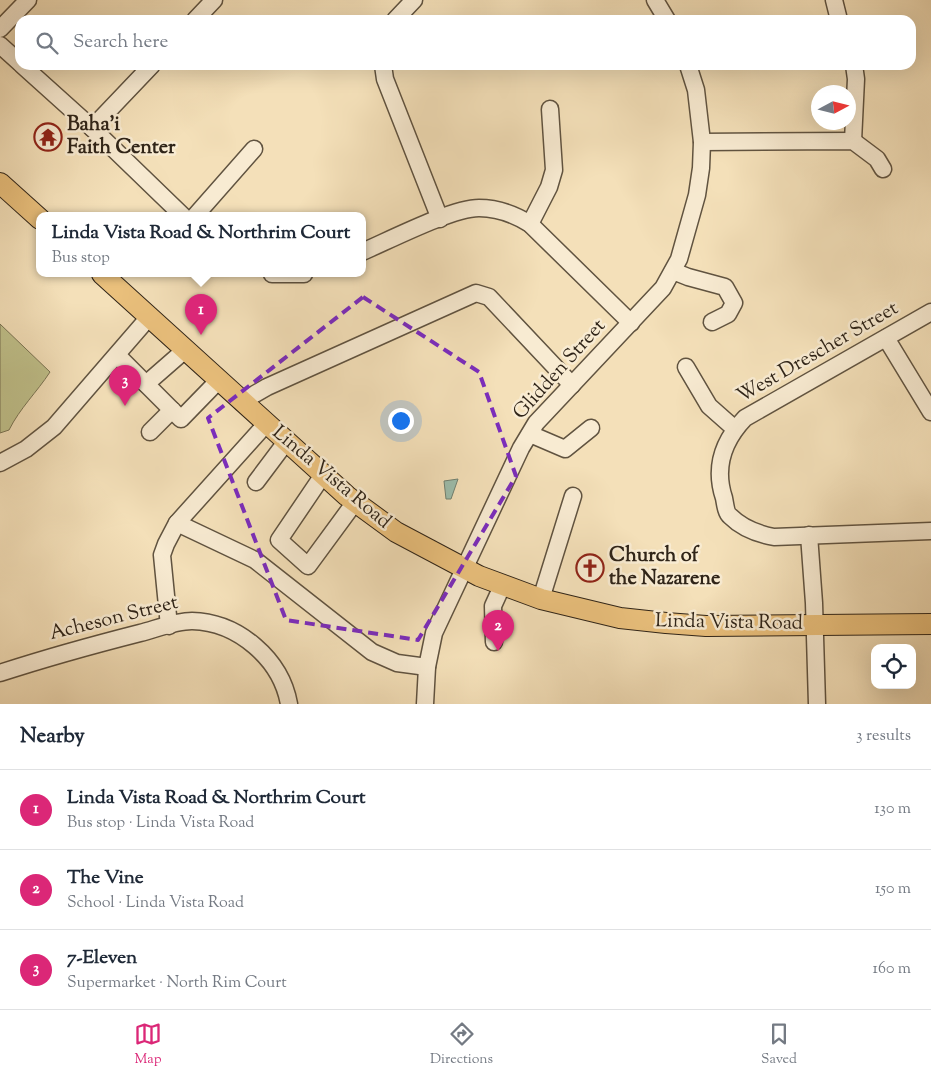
<!DOCTYPE html>
<meta charset="utf-8">
<style>
body{margin:0;font-family:"Sorts Mill Goudy",serif;background:#f6f6f7;color:#1f2937}
.controls{position:absolute;right:15px;bottom:15px;display:grid;overflow:hidden;border-radius:10px;box-shadow:0 5px 20px #0002}
.controls button{width:45px;height:45px;display:grid;place-items:center;padding:0;border:0;border-bottom:1px solid #e0e1e3;background:#fff;color:#1f2937;font:25px sans-serif}
.compass{position:absolute;left:811px;top:85px;width:45px;height:45px;border-radius:50%;background:#fff;box-shadow:0 5px 20px #0002;rotate:83deg}
.you{position:absolute;left:400px;top:420px;width:18px;height:18px;margin:-12px;border:4px solid #fff;border-radius:50%;background:#1a73e8;box-shadow:0 0 0 8px #1a73e833}
.badge{display:grid;place-items:center;width:32px;height:32px;border-radius:50%;background:#db2777;color:#fff;font-size:16px;font-weight:700}
.pin{position:absolute;translate:-50% -41px;filter:drop-shadow(0 1px 2px #0008)}
.pin::after{content:'';position:absolute;top:26px;width:18px;height:15px;background:inherit;clip-path:polygon(0 0,100% 0,50% 100%)}
.popup{position:absolute;left:36px;top:212px;width:330px;height:65px;box-sizing:border-box;display:grid;place-content:center;border-radius:10px;background:#fff;filter:drop-shadow(0 1px 4px #0005);font-size:16px;white-space:nowrap;color:#747a83}
.popup b{font-size:19px;color:#1f2937}
.popup::after{content:'';position:absolute;left:50%;top:100%;margin-left:-10px;border:10px solid transparent;border-top-color:#fff}
.list{margin:0;padding:0;list-style:none}
h2{display:flex;justify-content:space-between;align-items:center;height:65px;margin:0;padding:0 20px;font-size:21px}
h2 small{font-size:16px;font-weight:400;color:#747a83}
.list li{display:grid;grid-template-columns:32px 1fr auto;gap:15px;align-items:center;box-sizing:border-box;height:80px;padding:0 20px;border-top:1px solid #e0e1e3}
.list b{display:block;font-size:19px;white-space:nowrap}
.list p{margin:0;font-size:16px;white-space:nowrap;color:#747a83}
.list em{font-size:16px;font-style:normal;color:#747a83}
.icon{flex:none;width:28px;height:28px;fill:none;stroke:currentColor;stroke-width:2;stroke-linecap:round;stroke-linejoin:round}
.map{position:relative;flex:none;width:931px;height:704px;overflow:hidden}
.search{position:absolute;background:#fff;box-shadow:0 5px 20px #0002;left:15px;right:15px;top:15px;height:55px;display:flex;align-items:center;gap:12px;box-sizing:border-box;padding:0 18px;border-radius:15px;color:#747a83;font-size:19px}
.sheet{height:305px;background:#fff}
nav{display:flex;justify-content:space-around;align-items:center;box-sizing:border-box;height:70px;border-top:1px solid #e0e1e3;background:#fff;font-size:14px;color:#747a83}
nav a{display:grid;justify-items:center;gap:2px}
nav .on{color:#db2777}
.map>svg:first-child{display:block}
</style>
<div class="map">
<svg width="931" height="704" viewBox="0 0 931 704">
<rect width="100%" height="100%" fill="#f4e0b9"/>
<filter id="stains"><feTurbulence type="fractalNoise" baseFrequency=".004" numOctaves="4"/><feColorMatrix values="0 0 0 0 .2 0 0 0 0 .09 0 0 0 0 .02 0 0 0 .5 -.17"/></filter>
<radialGradient id="worn" r=".72"><stop offset=".6" stop-color="#630" stop-opacity="0"/><stop offset="1" stop-color="#630" stop-opacity=".3"/></radialGradient>
<path fill="#c0c18b" stroke="#787252" d="M0,324L50,372C37,392 20,408 9,430L0,433Z"/>
<path fill="#9cbdac" stroke="#708071" d="M458,479L451,499H446L444,481Z"/>
<g fill="none" stroke-linecap="round" stroke-linejoin="round">
<g stroke="#605340" stroke-width="19">
<g id="minor">
<path d="M655,0L667,20"/>
<path d="M834,0L839,20"/>
<path d="M195,20L214,0"/>
<path d="M395,20L414,0"/>
<path d="M0,29L28,0"/>
<path d="M0,45L20,63"/>
<path d="M22,65L92,128L183,216"/>
<path d="M383,65L385,79L440,219"/>
<path d="M92,128L152,65"/>
<path d="M853,141L856,79L854,65"/>
<path d="M702,142L853,141L877,159L883,169"/>
<path d="M195,216L254,149"/>
<path d="M530,224L549,187L554,170L550,109"/>
<path d="M362,252C390,240 452,208 479,208C498,208 514,214 530,224L631,323"/>
<path d="M673,271L688,277L725,287L734,303L728,314L712,322"/>
<path d="M272,274H304"/>
<path d="M931,312L745,418C723,441 714,468 724,498C725,503 726,513 730,516C742,528 758,534 774,537L931,531"/>
<path d="M886,338L931,412"/>
<path d="M117,355L181,419L218,381"/>
<path d="M686,367L709,406L735,429"/>
<path d="M146,384L185,350"/>
<path d="M241,402L267,387L476,293L489,297L572,385"/>
<path d="M150,432L172,410"/>
<path d="M530,434L565,449L591,428"/>
<path d="M0,463L26,449L54,427L150,316"/>
<path d="M323,475L279,540L308,566L355,502"/>
<path d="M256,482L286,442"/>
<path d="M177,523L255,560L372,652L397,663L427,667"/>
<path d="M809,535L814,603L817,704"/>
<path d="M541,599L573,496"/>
<path d="M169,626L162,555L166,544L177,523L266,424"/>
<path d="M494,642L493,606L503,584"/>
<path d="M0,673C46,658 93,645 140,633C156,629 175,621 192,621C238,622 281,659 289,704"/>
<path d="M425,704L427,667L434,633L521,448L536,423L663,288L679,259L697,195L701,168L702,142L696,90L688,65"/>
</g>
</g>
<g stroke="#2f2418" stroke-width="22">
<g id="major">
<path d="M0,183L40,219"/>
<path d="M102,274L347,496L396,532L479,576L541,599L620,618L666,623L706,626L931,624"/>
</g>
</g>
<use href="#minor" stroke="#f8ebd2" stroke-width="16"/>
<use href="#major" stroke="#eac07c" stroke-width="20"/>
</g>
<path fill="none" stroke="#7b2cbf" stroke-width="4" stroke-dasharray="10 6" stroke-linejoin="round" d="M363,297L479,372L516,476L418,640L286,620L208,418Z"/>
<defs>
<g id="temple-ring" transform="scale(1.4375)"><circle r="9.5" fill="#f8ebd2" stroke="#8f2418" stroke-width="1.5"/><path d="M0-6L5-2H3V0L6.5 2.5H4V6H1.5V3h-3V6H-4V2.5H-6.5L-3 0V-2H-5Z" fill="#8f2418"/></g>
<g id="church-ring" transform="scale(1.4375)"><circle r="9.5" fill="#f8ebd2" stroke="#8f2418" stroke-width="1.5"/><path d="M-1.2-6h2.4v3.5h3.3v2.4h-3.3V6h-2.4V-.1h-3.3v-2.4h3.3Z" fill="#8f2418"/></g>
</defs>
<g fill-rule="evenodd">
<use href="#temple-ring" x="48" y="137"/>
<use href="#church-ring" x="590" y="568"/>
</g>
<g text-anchor="middle" dominant-baseline="central" stroke-width="5" stroke-linejoin="round" paint-order="stroke">
<g font-size="20" font-weight="bold" fill="#2f2418" stroke="#f8ebd2" text-anchor="start">
<text x="67" y="125">Baha'i<tspan x="67" dy="23">Faith Center</tspan></text>
<text x="609" y="556">Church of<tspan x="609" dy="23">the Nazarene</tspan></text>
</g>
<g font-size="20" fill="#2f2418" stroke="#f8ebd2">
<text transform="translate(818 353) rotate(-30)">West Drescher Street</text>
<text transform="translate(560 370) rotate(-48)">Glidden Street</text>
<text transform="translate(331 478) rotate(40)">Linda Vista Road</text>
<text transform="translate(114 619) rotate(-14)">Acheson Street</text>
<text transform="translate(729 623) rotate(1)">Linda Vista Road</text>
</g>
</g>
<rect width="100%" height="100%" filter="url(#stains)"/>
<rect width="100%" height="100%" fill="url(#worn)"/>
</svg>
<div class="controls">
<button><svg class="icon" aria-label="locate" viewBox="0 0 24 24"><circle cx="12" cy="12" r="6"/><path d="M12 2v4M12 18v4M2 12h4M18 12h4"/></svg></button>
</div>
<svg class="compass" viewBox="-18 -18 36 36"><path d="M0-13l5 13h-10z" fill="#e53935"/><path d="M0 13l5-13h-10z" fill="#747a83"/></svg>
<div class="you"></div>
<div class="pin badge" style="left:201px;top:335px">1</div>
<div class="popup"><b>Linda Vista Road &amp; Northrim Court</b>Bus stop</div>
<div class="pin badge" style="left:498px;top:651px">2</div>
<div class="pin badge" style="left:125px;top:406px">3</div>
<div class="search"><svg class="icon" aria-label="search" viewBox="0 0 24 24"><circle cx="10" cy="10" r="6"/><path d="M15 15l6 6"/></svg>Search here</div>
</div>
<section class="sheet">
<h2>Nearby<small>3 results</small></h2>
<ul class="list">
<li><span class="badge">1</span><div><b>Linda Vista Road &amp; Northrim Court</b><p>Bus stop · Linda Vista Road</p></div><em>130 m</em></li>
<li><span class="badge">2</span><div><b>The Vine</b><p>School · Linda Vista Road</p></div><em>150 m</em></li>
<li><span class="badge">3</span><div><b>7-Eleven</b><p>Supermarket · North Rim Court</p></div><em>160 m</em></li>
</ul>
</section>
<nav>
<a class="on"><svg class="icon" aria-label="map" viewBox="0 0 24 24"><path d="M3 6l6-2 6 2 6-2v14l-6 2-6-2-6 2zM9 4v14M15 6v14"/></svg>Map</a>
<a><svg class="icon" aria-label="directions" viewBox="0 0 24 24"><path d="M12 3l9 9-9 9-9-9zM9 14v-3h6M13 9l2 2-2 2"/></svg>Directions</a>
<a><svg class="icon" aria-label="saved" viewBox="0 0 24 24"><path d="M7 4h10v16l-5-4-5 4z"/></svg>Saved</a>
</nav>
